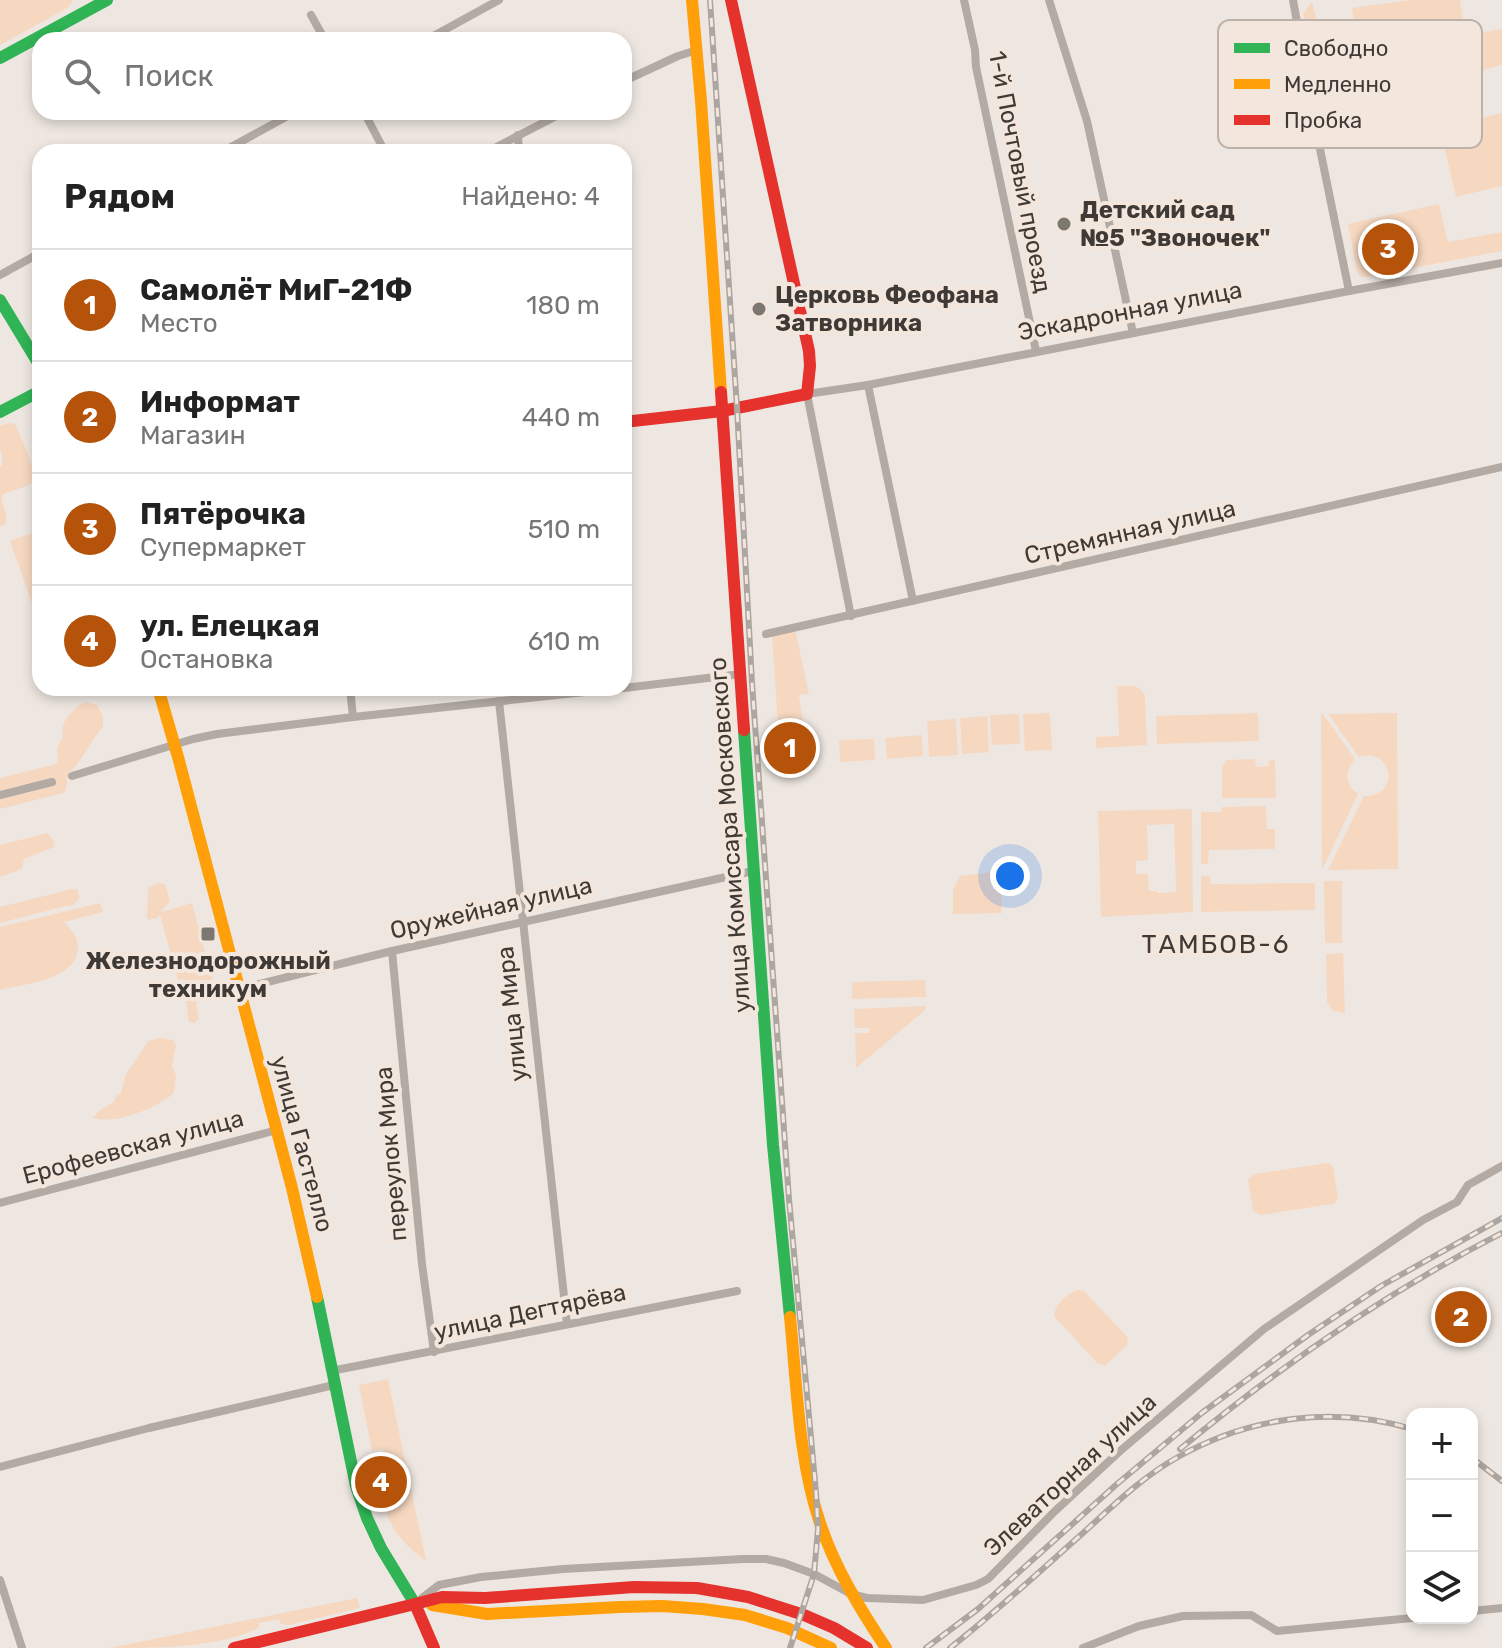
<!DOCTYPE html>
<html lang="ru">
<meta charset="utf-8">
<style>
body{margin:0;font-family:Rubik,sans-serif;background:#f6f6f6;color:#222}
.controls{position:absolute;right:24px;bottom:24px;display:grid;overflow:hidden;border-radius:16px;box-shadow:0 4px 12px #0003}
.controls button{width:72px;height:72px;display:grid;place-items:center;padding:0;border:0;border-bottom:2px solid #e0e0e0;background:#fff;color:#222;font:40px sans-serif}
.you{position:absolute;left:1010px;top:876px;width:28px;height:28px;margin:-20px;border:6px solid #fff;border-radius:50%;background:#1a73e8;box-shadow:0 0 0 12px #1a73e833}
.badge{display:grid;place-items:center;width:52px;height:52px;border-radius:50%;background:#b45309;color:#fff;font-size:26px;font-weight:700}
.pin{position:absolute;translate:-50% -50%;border:4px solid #fff;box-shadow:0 2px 8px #0006}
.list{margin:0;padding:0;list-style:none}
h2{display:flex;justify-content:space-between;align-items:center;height:104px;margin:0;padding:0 32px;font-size:34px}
h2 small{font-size:26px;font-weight:400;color:#767676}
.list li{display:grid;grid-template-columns:52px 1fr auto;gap:24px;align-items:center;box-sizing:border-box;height:112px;padding:0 32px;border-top:2px solid #e0e0e0}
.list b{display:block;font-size:30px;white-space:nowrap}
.list p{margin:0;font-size:26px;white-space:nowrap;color:#767676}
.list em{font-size:26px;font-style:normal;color:#767676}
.icon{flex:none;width:44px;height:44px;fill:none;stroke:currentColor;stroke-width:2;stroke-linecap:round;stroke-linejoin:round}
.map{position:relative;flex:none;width:1502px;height:1648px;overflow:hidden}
.search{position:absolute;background:#fff;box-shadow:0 4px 12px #0003;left:32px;top:32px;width:600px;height:88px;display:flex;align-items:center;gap:20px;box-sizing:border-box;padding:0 28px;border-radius:24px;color:#767676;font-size:30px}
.panel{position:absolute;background:#fff;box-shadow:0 4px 12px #0003;left:32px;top:144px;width:600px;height:552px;border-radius:24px}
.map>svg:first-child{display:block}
</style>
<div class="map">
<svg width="1502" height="1648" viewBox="0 0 1502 1648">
<rect width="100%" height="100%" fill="#eee7e1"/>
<g fill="#f6d8c1" fill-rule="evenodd">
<path d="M0,0H73L69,7L0,45Z"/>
<path d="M1412,0H1460L1465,35L1502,29V65L1407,89L1401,60L1377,65L1378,78L1390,77L1394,92L1385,105L1369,80L1316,77L1303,14L1312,2L1325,53L1350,56L1361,53H1358L1352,8Z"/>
<path d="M1502,113V186L1456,197L1440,128Z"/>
<path d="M1439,204L1448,242L1502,232V251L1365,277L1360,276L1357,271L1348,224Z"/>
<path d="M9,423L15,424L16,426C20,437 39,473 32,482C29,487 9,491 2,495C0,506 12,516 3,526H0V467L2,466V453L0,451V426Z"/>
<path d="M40,530V626L10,541Z"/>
<path d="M795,629L809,694L799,695L808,758H780L772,634Z"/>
<path d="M1117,686C1129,686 1138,683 1145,695L1147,745L1096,748V737L1119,736Z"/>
<path d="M85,702L97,705L103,717V727C89,742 83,761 68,774L66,790L63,793L0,809V778L56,764L58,759C56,749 57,748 61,740C65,731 61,735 63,726C65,717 77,706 85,702Z"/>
<path d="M1050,713L1052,750L1025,751L1023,714Z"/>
<path d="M1258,713L1259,741L1157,744L1156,716Z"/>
<path d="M1397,713L1398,869L1328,870L1364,796C1401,797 1393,746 1359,757L1328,714Z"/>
<path d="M1019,714L1020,744L992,745L990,715Z"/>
<path d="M1321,714H1323L1355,759C1344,771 1345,785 1358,794L1322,870Z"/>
<path d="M987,716L989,752L962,754L960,718Z"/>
<path d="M956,719L958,755L929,757L927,721Z"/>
<path d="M922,735L923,756L887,759L885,738Z"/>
<path d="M874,739L875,760L840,762L839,740Z"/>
<path d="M1255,759L1256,767L1269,766V760H1275L1276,798H1222V768L1226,760Z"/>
<path d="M1266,806L1267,829H1275V849L1209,850L1208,864H1201V812H1221L1222,807Z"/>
<path d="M1192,809L1193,912L1101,917L1098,811ZM1174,824L1176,892L1158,893L1157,891H1149L1148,874H1136V861L1148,860L1147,825Z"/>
<path d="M48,833L54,842V847L24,859L22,869L0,877V845Z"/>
<path d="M993,872V889H1001L1002,913L953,914V890L960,876Z"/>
<path d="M1201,876H1210L1211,884L1315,883V910L1201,912Z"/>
<path d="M1324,881H1342V943H1325Z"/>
<path d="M159,883L165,884L170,901L161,912L192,903L215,990L195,997L199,1019L195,1023L189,1022C186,1007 187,993 183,979L178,980L160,915L157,918L148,920L147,917L148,888Z"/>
<path d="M72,889H77L80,898L72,906H66L0,923V907Z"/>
<path d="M100,903L103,912L64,922C71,929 78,936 78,948C77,980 24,984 0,990V927Z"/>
<path d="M1343,953L1345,1013L1333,1011L1327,1002L1326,954Z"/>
<path d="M925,980L926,997L852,999V982Z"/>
<path d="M924,1006L926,1007L924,1011L856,1068L855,1033H869V1028H855L854,1009Z"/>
<path d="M160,1038L173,1040L176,1045L172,1066L176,1076L174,1093C157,1108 116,1125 93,1118L100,1110L114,1102L116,1096L121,1093L125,1076L148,1041Z"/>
<path d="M1328,1163L1333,1166L1338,1199L1333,1204L1260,1215L1253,1211L1248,1180L1254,1174Z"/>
<path d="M1080,1290L1084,1291L1128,1338L1127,1345L1106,1365H1102L1097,1363L1054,1316C1054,1305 1069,1291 1080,1290Z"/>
<path d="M388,1379L426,1561C400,1542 388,1526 381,1494L392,1491L383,1449L372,1451L359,1385Z"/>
<path d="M357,1598L360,1608L289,1625L281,1624L279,1619L259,1623V1628C217,1648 157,1648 109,1648Z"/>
</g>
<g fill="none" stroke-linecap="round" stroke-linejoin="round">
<g stroke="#b2aaa3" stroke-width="8">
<path d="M964,0L975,50L976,67L1036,351"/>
<path d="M1049,0L1087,121L1133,333"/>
<path d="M1293,0L1320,149L1349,291"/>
<path d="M311,15L325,40"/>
<path d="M426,40L499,0"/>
<path d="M624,81L678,56L697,50"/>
<path d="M364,112L385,152"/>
<path d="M518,135L519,152"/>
<path d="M222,152L295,112"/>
<path d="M487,152L564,112"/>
<path d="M0,275L40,253"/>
<path d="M868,385L913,601"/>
<path d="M851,616L807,394L868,385L1349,291L1502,263"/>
<path d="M766,634L1502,467"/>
<path d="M350,688L353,717"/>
<path d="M624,688L741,674"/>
<path d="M499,701L567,1324"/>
<path d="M72,776L193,739L217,734L353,717L623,688"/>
<path d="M0,795L52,782"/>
<path d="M392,951L422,1264L434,1352"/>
<path d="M239,989L392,951L753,871"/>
<path d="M0,1203L277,1130"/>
<path d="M331,1371L737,1291"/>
<path d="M0,1467L149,1428L334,1385"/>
<path d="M0,1580L22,1648"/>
<path d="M422,1598L439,1585L481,1577L563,1569L743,1559H766L784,1563L814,1574L851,1594L867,1598L923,1600L976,1585L988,1579L1055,1511L1120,1451L1264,1329L1423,1220L1457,1202L1468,1185L1502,1166"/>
<path d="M1472,1611L1502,1608"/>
<path d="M1083,1648L1139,1626L1183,1616L1251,1615L1277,1631L1412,1618"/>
</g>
<g stroke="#30b455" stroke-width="12">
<path d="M0,58L107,0"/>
<path d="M0,300L40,366"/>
<path d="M0,412L40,391"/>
<path d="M744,730L773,1145L790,1317"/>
<path d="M317,1297L356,1486L367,1518L381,1548L415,1604"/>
</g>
<g stroke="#ff9f0a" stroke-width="12">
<path d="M692,0L701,101L721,392"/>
<path d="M158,688L178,757L292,1188L317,1297"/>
<path d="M790,1317C797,1385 798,1458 820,1523C835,1568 860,1609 886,1648"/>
<path d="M432,1605L487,1614L620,1607L662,1606L703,1609L745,1615L787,1628L831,1648"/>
</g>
<g stroke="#e5322d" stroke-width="12">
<path d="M721,392L744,730"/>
<path d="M624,422L722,411L807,394L810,366L809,351L731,0"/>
<path d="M415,1604L442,1597L485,1598L634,1587L697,1588L748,1597L804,1615L834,1628L867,1648"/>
<path d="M234,1648L415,1604L434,1648"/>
</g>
<g stroke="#aca5a0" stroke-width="6">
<g id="rail">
<path d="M710,0L737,408L752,683L789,1199L816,1492L818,1529L814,1574L790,1648"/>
<path d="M1180,1449C1279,1367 1387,1292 1502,1233"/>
<path d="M1472,1458L1502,1481"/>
<path d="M926,1648L978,1609L1117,1484L1203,1412L1308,1335L1381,1286L1502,1218"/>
<path d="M950,1648C996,1612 1039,1572 1083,1533C1113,1506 1142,1477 1178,1457C1249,1417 1334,1405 1412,1429"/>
</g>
</g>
<use href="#rail" stroke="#f3e6dc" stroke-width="3" stroke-dasharray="9" stroke-linecap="butt"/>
</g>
<g fill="#7d7772" stroke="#f3e6dc" stroke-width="3">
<circle cx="1064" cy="224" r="8"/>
<circle cx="759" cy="309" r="8"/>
<rect x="200" y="926" width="16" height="16" rx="4"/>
</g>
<g text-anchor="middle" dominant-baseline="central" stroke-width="8" stroke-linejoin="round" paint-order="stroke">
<g font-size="24" fill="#403a37" stroke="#f3e6dc">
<text transform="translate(1020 172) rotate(79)">1-й Почтовый проезд</text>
<text transform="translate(1130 311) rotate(-11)">Эскадронная улица</text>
<text transform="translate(1130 532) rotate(-13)">Стремянная улица</text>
<text transform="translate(730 835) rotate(-94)">улица Комиссара Московского</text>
<text transform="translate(491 908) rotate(-13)">Оружейная улица</text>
<text transform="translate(512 1014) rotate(-96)">улица Мира</text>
<text transform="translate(302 1144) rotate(75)">улица Гастелло</text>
<text transform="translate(133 1147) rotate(-15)">Ерофеевская улица</text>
<text transform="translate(391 1154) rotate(-95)">переулок Мира</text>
<text transform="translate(530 1312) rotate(-12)">улица Дегтярёва</text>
<text transform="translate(1070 1475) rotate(-43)">Элеваторная улица</text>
</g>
<g font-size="24" font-weight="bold" fill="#403a37" stroke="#f3e6dc" text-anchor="start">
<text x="1080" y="210">Детский сад<tspan x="1080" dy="28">№5 "Звоночек"</tspan></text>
<text x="775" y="295">Церковь Феофана<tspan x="775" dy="28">Затворника</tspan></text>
<text x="208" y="961" text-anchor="middle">Железнодорожный<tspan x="208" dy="28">техникум</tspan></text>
</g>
<g font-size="26" letter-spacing="2" fill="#403a37" stroke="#f3e6dc">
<text x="1216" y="944">ТАМБОВ-6</text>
</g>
</g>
<rect x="1218" y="20" width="264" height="128" rx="12" fill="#f3e6dc" stroke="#bdb2aa" stroke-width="2"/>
<rect x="1234" y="43" width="36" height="10" fill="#30b455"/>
<rect x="1234" y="79" width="36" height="10" fill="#ff9f0a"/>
<rect x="1234" y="115" width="36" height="10" fill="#e5322d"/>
<g font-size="22" fill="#403a37">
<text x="1284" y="56">Свободно</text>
<text x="1284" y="92">Медленно</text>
<text x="1284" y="128">Пробка</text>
</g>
</svg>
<div class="controls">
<button>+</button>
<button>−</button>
<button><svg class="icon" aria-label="layers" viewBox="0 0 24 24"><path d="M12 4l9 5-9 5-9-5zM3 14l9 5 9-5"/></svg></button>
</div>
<div class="you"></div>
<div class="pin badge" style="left:790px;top:748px">1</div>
<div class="pin badge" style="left:1461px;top:1317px">2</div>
<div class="pin badge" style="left:1388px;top:249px">3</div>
<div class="pin badge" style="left:381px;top:1482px">4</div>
<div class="search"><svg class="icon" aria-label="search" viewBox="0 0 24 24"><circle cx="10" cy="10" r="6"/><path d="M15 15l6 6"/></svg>Поиск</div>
<section class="panel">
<h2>Рядом<small>Найдено: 4</small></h2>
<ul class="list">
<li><span class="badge">1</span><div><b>Самолёт МиГ-21Ф</b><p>Место</p></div><em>180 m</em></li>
<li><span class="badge">2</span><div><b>Информат</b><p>Магазин</p></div><em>440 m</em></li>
<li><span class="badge">3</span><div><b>Пятёрочка</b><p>Супермаркет</p></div><em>510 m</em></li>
<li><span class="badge">4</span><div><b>ул. Елецкая</b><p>Остановка</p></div><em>610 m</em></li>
</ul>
</section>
</div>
